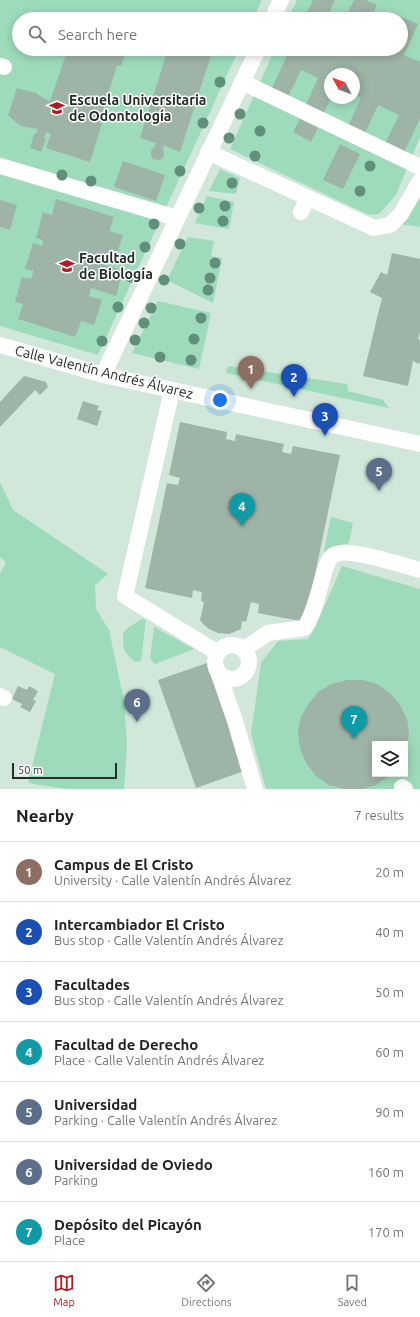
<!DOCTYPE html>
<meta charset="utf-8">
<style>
body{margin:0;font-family:Ubuntu,sans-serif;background:#f2f2f2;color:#202124}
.controls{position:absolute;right:12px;bottom:12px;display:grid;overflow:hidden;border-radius:0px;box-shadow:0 2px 10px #0003}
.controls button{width:36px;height:36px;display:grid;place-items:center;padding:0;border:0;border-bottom:1px solid #e0e0e0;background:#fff;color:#202124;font:20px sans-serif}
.compass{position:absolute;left:324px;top:68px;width:36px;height:36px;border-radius:50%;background:#fff;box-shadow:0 2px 10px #0003;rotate:311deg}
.scale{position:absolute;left:12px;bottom:10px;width:105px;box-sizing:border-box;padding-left:4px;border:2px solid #242d28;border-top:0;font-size:11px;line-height:14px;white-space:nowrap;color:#242d28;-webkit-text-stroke:3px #fff;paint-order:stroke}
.you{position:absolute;left:220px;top:400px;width:14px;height:14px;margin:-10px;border:3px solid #fff;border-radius:50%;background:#1a73e8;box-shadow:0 0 0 6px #1a73e833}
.badge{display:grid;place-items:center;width:26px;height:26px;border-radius:50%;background:#ae1c24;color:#fff;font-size:13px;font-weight:700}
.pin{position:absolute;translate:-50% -33px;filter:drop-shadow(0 1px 2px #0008)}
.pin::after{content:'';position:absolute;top:21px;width:14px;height:12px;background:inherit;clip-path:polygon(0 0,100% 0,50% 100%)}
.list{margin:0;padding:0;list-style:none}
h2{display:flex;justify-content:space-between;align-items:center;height:52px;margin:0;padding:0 16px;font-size:17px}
h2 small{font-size:13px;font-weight:400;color:#757577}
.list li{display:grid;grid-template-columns:26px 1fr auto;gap:12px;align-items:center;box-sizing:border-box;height:60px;padding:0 16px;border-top:1px solid #e0e0e0}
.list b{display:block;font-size:15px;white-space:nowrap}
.list p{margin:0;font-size:13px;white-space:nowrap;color:#757577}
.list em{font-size:13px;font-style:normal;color:#757577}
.icon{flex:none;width:22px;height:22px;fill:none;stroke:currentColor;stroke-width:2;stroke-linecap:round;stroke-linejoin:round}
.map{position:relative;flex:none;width:420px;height:789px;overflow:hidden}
.search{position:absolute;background:#fff;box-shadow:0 2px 10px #0003;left:12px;right:12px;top:12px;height:44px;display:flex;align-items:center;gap:10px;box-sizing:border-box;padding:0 14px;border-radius:22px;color:#757577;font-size:15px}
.sheet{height:472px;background:#fff}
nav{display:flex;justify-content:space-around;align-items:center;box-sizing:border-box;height:56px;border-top:1px solid #e0e0e0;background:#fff;font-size:11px;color:#757577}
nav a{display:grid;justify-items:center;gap:2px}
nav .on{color:#ae1c24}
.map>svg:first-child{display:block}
</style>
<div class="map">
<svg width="420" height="789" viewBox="0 0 420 789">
<rect width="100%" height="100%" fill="#d0e7da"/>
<g fill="#9ddbba" fill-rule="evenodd">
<path d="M0,0H262L253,19H19V49H239L98,355L0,326Z"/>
<path d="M297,0H420V137L396,195L379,214L369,215L230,149L275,49H401V19H288ZM330,74H354V98H330Z"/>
<path d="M220,169L240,178L236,194L209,191Z"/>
<path d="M207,196L234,202L229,229L195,223Z"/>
<path d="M420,197V227L401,224Z"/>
<path d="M188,237L214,241L211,256L222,258L213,303L167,280Z"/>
<path d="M158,301L211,313L199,369L132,353Z"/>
<path d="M228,366L347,384L348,391L383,400L389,408L226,373Z"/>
<path d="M0,482L13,510L108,574L95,585L96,609L109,630L124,701L127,744L124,789H66L28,783L55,674L0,647V574L6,562L0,557Z"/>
<path d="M331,517L353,523L349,543L333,547L323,556Z"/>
<path d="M342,566L420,589V789H266L251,734L261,663L278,641L308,639L315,628ZM375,744H405V774H375Z"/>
<path d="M142,619L146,620L141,661L136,662C123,654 123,647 123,634L126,629Z"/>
<path d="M154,627L194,649L155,664L150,658Z"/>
</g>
<g fill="#9eb4a7">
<path d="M313,0H335L326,19H304Z"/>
<path d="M354,0H366L377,5L371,19H345Z"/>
<path d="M401,17L418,24L404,55L420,62V118L404,153L385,144L399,115L378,105L365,133L348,126L361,98L354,94V74H330V98H331L324,113L306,105L318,78L301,70L289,95L272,88L290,49H401L400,19Z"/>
<path d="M68,49H127L121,66L117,65L99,123H102L90,162L46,148L51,134L46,132L44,137L46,138L41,152L30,148L34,134H36L38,129L25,127L18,124L8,115L17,88L36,93L43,98L50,101Z"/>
<path d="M168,49H213L180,152L163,145L164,156L162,159L158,160L153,159L151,156V150L155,146L156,143L140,138Z"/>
<path d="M300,119L318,128L311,142L293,132Z"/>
<path d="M340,144L360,154L343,189L323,180Z"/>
<path d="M123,161L165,175L156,201L114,187Z"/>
<path d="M56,199L114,217L109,231L123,235L115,260L101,256L99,263L123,270L116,296L91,288L89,296L102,300L94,325L81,321L75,337L18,319L23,304L15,302L22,277L31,279L34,271L25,269L33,243L42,246L43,240L36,238L43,212L52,215Z"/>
<path d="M0,200L17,205L10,230L0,227Z"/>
<path d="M392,253L420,259V332L418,339L420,340V362L419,364L413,361L408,386L363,376L382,298L370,292L381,272L387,275Z"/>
<path d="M24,376L46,382L48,387L40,395L35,390L0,427V402Z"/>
<path d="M83,401L99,406L97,410L102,411L97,426L77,419Z"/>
<path d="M180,422L227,432L226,439L235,441L236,434L284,444L282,452L291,454L293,446L340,455L305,622L258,613L259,604L251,602L246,622L242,621L241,629L229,634L218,633L209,629L204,625L200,620L204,602L201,601L202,592L193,590L192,598L145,588L167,483L178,485L180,478L169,475Z"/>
<path d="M207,663L244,771L196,788L158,680Z"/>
<path d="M347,680H363L377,684L390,693L400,705L407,719L409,734L407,749L405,754V744H375V774H392L376,785L363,789H344L329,785L316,776L306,763L300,748L298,732L301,716L309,703L319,691L332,684Z"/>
<path d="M18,686L27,690L29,686L38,691L33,700L36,701L30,712L20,707L22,704L12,699Z"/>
</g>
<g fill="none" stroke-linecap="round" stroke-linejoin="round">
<g stroke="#fff" stroke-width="16">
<path d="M272,19L281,0"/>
<path d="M0,66L4,67"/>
<path d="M242,82L420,167"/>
<path d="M208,152L374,228L390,225L401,214L420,181"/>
<path d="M0,166L177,218"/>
<path d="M301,212L308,198"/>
<path d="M0,345L103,375L420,444"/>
<path d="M103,375L258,49"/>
<path d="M172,390L125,596L218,653"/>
<circle cx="232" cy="662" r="17"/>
<path d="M244,649L268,633L304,628C312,618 315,604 319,591C322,582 325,564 331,557C342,544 404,566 420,570"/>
<path d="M218,672L235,721L255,789"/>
<path d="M0,696L4,698"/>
<path d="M402,787L405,789"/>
</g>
</g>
<g fill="#60907c">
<circle cx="220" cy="82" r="5.5"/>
<circle cx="240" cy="114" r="5.5"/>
<circle cx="203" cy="123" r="5.5"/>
<circle cx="260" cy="131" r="5.5"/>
<circle cx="229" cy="138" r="5.5"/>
<circle cx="255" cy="156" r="5.5"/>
<circle cx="370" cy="166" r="5.5"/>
<circle cx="180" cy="171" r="5.5"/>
<circle cx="62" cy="175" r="5.5"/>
<circle cx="91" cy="181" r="5.5"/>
<circle cx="232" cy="183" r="5.5"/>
<circle cx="360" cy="191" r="5.5"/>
<circle cx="225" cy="206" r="5.5"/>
<circle cx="199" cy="208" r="5.5"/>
<circle cx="223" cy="221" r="5.5"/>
<circle cx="154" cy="224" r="5.5"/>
<circle cx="180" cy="244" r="5.5"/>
<circle cx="145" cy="247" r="5.5"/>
<circle cx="215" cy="263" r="5.5"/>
<circle cx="131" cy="277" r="5.5"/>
<circle cx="210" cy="278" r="5.5"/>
<circle cx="164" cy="280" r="5.5"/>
<circle cx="208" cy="290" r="5.5"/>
<circle cx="118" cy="307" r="5.5"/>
<circle cx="151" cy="308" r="5.5"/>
<circle cx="201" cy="318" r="5.5"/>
<circle cx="144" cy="323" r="5.5"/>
<circle cx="194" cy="339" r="5.5"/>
<circle cx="135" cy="340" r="5.5"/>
<circle cx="102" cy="341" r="5.5"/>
<circle cx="160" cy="357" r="5.5"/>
<circle cx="191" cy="360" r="5.5"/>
</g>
<defs>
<g id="university-bare" transform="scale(1.2)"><path d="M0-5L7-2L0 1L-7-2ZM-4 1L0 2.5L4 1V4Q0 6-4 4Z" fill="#ae1c24" stroke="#fff" stroke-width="2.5" paint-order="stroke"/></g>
</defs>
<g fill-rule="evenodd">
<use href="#university-bare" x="57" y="108"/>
<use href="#university-bare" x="67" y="266"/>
</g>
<g text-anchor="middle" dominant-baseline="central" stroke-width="3" stroke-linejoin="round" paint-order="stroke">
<g font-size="14" font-weight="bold" fill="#242d28" stroke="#fff" text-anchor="start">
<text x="69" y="100">Escuela Universitaria<tspan x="69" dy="16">de Odontología</tspan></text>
<text x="79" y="258">Facultad<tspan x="79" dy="16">de Biología</tspan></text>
</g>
<g font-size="14" fill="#242d28" stroke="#fff">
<text transform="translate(104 372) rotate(14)">Calle Valentín Andrés Álvarez</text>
</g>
</g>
</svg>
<div class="controls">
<button><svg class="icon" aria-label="layers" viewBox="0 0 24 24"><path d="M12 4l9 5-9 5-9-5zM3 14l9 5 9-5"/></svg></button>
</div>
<svg class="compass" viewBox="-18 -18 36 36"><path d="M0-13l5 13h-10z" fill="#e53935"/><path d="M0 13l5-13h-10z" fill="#757577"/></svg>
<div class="scale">50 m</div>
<div class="you"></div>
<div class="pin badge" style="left:251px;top:389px;background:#8d6e63">1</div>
<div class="pin badge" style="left:294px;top:397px;background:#1a4fb4">2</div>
<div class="pin badge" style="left:325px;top:436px;background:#1a4fb4">3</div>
<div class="pin badge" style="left:242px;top:526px;background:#0f9aa8">4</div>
<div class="pin badge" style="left:379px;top:491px;background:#5c6f8a">5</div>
<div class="pin badge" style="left:137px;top:722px;background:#5c6f8a">6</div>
<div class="pin badge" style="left:354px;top:739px;background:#0f9aa8">7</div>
<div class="search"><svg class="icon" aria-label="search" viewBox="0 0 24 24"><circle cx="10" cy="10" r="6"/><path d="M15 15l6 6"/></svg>Search here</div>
</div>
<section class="sheet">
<h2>Nearby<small>7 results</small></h2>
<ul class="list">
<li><span class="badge" style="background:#8d6e63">1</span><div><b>Campus de El Cristo</b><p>University · Calle Valentín Andrés Álvarez</p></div><em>20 m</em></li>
<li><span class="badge" style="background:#1a4fb4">2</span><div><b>Intercambiador El Cristo</b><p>Bus stop · Calle Valentín Andrés Álvarez</p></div><em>40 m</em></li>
<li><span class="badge" style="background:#1a4fb4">3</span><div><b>Facultades</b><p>Bus stop · Calle Valentín Andrés Álvarez</p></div><em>50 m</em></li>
<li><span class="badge" style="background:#0f9aa8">4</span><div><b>Facultad de Derecho</b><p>Place · Calle Valentín Andrés Álvarez</p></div><em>60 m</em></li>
<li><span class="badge" style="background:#5c6f8a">5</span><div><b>Universidad</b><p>Parking · Calle Valentín Andrés Álvarez</p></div><em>90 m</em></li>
<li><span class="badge" style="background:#5c6f8a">6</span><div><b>Universidad de Oviedo</b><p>Parking</p></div><em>160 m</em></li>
<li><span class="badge" style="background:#0f9aa8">7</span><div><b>Depósito del Picayón</b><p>Place</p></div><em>170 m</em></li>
</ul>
</section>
<nav>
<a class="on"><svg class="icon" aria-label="map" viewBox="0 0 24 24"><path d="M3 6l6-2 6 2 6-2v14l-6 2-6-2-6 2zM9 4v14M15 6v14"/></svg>Map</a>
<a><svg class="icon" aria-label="directions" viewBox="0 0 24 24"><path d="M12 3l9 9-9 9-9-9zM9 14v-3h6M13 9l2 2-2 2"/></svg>Directions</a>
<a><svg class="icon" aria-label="saved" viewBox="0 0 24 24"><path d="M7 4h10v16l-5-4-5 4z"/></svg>Saved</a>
</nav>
